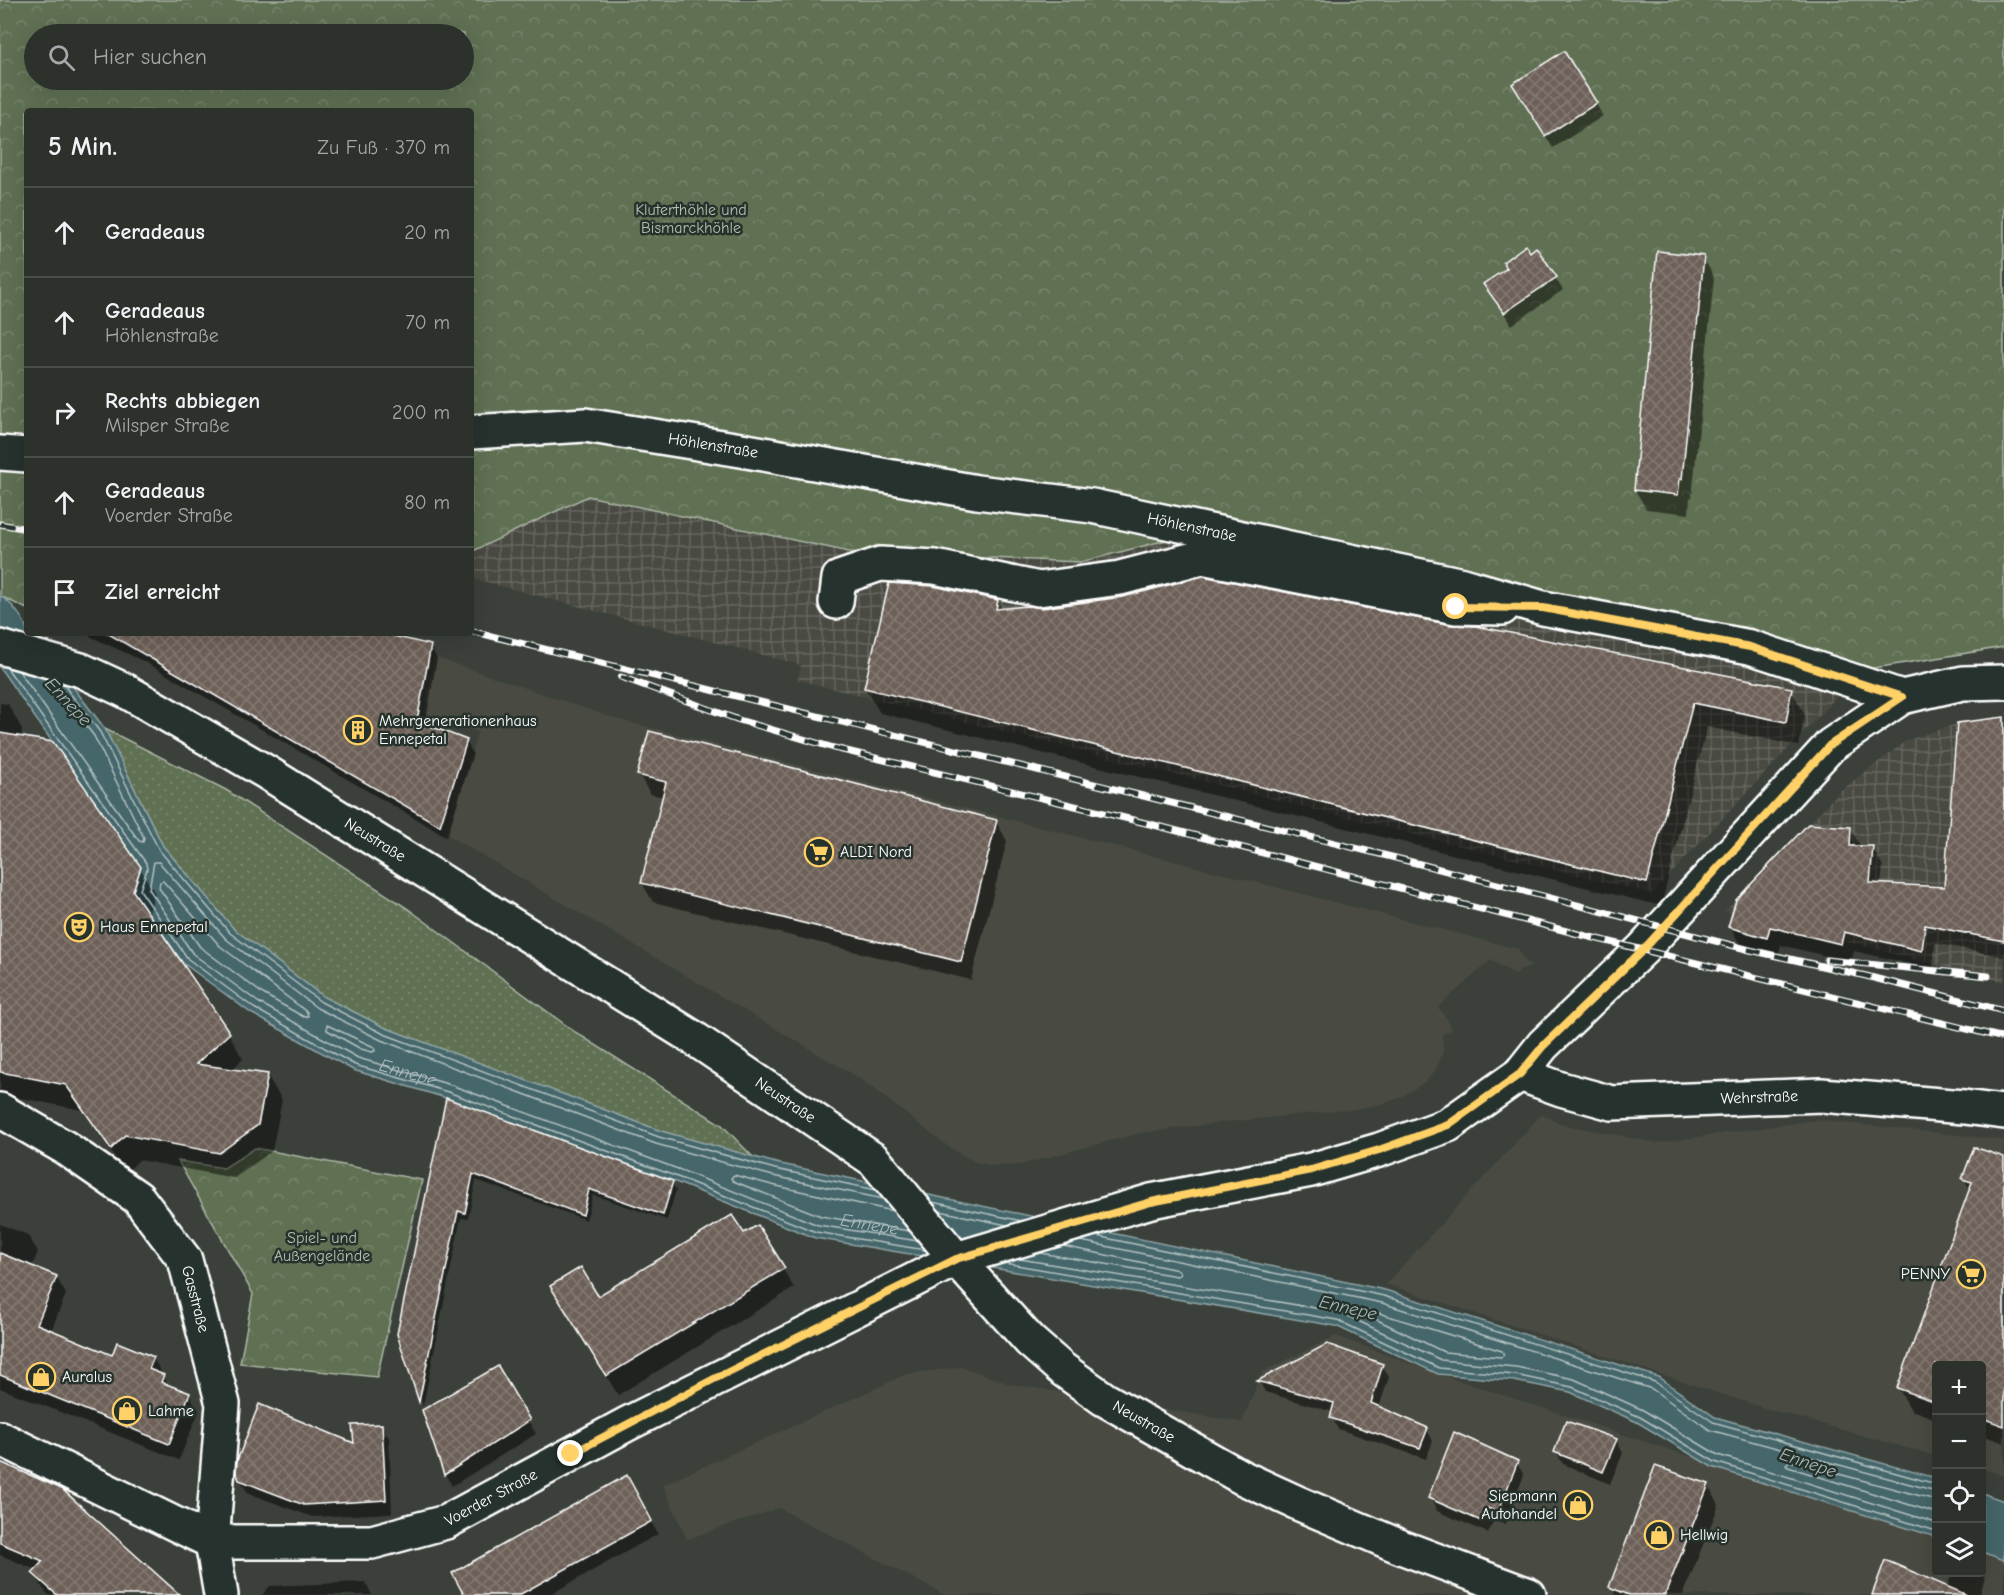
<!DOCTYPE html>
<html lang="de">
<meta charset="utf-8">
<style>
body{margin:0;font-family:"Comic Neue",sans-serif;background:#383d38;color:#f1f3f6}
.controls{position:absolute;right:18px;bottom:18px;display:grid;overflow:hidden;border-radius:6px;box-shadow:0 6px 24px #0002}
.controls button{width:54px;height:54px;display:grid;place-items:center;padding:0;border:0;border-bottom:2px solid #484c48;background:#2c312c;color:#f1f3f6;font:30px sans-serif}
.stop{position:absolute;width:18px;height:18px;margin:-14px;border:4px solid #ffd166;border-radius:50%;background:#fff}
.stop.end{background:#ffd166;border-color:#fff;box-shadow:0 2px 6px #0008}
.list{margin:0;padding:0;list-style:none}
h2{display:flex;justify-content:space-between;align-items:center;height:78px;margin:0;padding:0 24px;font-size:26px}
h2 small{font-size:20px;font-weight:400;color:#a6a9a9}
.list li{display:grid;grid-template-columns:39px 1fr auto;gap:18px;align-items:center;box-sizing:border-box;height:90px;padding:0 24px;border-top:2px solid #484c48}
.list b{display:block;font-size:22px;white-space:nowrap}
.list p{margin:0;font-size:20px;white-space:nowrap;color:#a6a9a9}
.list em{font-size:20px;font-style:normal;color:#a6a9a9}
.icon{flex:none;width:33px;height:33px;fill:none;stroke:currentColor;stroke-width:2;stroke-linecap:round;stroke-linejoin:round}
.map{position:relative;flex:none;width:2004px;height:1595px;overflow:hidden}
.search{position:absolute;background:#2c312c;box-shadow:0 6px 24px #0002;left:24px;top:24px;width:450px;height:66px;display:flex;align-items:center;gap:15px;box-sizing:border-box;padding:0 21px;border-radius:33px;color:#a6a9a9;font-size:22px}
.panel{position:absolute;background:#2c312c;box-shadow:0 6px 24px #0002;left:24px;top:108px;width:450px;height:528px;border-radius:6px}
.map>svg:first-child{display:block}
</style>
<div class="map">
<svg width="2004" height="1595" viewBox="0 0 2004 1595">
<defs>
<pattern id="industrial-grid" width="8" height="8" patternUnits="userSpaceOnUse" patternTransform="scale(1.5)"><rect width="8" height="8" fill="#4a4b43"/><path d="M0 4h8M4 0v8" fill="none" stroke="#65665f"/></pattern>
<pattern id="grass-dots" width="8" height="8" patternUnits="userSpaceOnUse" patternTransform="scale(1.5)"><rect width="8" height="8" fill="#5f7052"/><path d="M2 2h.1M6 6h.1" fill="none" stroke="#77856c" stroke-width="1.8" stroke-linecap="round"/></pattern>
<pattern id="forest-crowns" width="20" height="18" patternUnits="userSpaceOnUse" patternTransform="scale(1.5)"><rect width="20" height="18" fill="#5f7052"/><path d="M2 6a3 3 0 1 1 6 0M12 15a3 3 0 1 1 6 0" fill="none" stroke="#77856c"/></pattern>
<pattern id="building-cross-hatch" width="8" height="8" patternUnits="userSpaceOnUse" patternTransform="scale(1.5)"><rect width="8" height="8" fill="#6d6158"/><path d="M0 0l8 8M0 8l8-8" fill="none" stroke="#837971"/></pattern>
</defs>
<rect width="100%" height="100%" fill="#3b413a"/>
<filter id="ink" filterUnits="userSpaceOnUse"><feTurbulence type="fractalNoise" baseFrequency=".0167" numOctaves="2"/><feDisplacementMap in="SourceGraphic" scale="12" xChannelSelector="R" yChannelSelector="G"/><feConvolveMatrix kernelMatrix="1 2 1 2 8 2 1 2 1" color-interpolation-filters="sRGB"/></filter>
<g filter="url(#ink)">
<g fill="#4a4b43">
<path d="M434,657L616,719L1518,949L1525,961L1532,967L1520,969L1516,975L1491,960L1438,1007L1447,1019L1451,1030L1442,1034L1443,1052L1436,1069L1425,1082L1399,1098L1381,1104L1356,1109L1235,1121L1139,1133L1019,1165L993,1166L975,1162L950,1148L861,1079L446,834L478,732L424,714Z"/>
<path d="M1542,1114L1560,1124L1657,1143L1817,1120L2004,1140V1475L1982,1469V1366H1936V1456L1758,1406L1386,1284Z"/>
<path d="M1336,1336L1438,1374L1936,1537V1572H1982V1552L2004,1560V1595H945L779,1508L687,1539L663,1485L907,1374L962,1367L1010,1384L1242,1422L1262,1372Z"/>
</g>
<g fill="url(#industrial-grid)">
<path d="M588,496L849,552L1081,562L1245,520L1856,671L1842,691L1652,894L798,680L801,665L471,578V552Z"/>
<path d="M2004,718V982L1725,911L1840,791L1906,741L1956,724Z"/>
</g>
<path fill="url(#grass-dots)" stroke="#afb8a8" stroke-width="1.5" d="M105,729L226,790L407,908L575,1032L722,1125L753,1157L661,1131L386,1028L324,997L234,929L163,846Z"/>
<g fill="url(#forest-crowns)" stroke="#afb8a8" stroke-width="1.5" fill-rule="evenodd">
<path d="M0,0H2004V647L1856,671L1213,528L1081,562L849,552L588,496L471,552V111H27V609L0,596ZM34,34H464V80H34Z"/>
<path d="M255,1148L422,1180L377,1377L240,1363L253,1294L178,1161L224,1168Z"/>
</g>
<g fill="#44666a" stroke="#8fa3a6" stroke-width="1.5">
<path d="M0,596C10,601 27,621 27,633H32L105,729L163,846L234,929L324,997L386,1028L661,1131L776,1163L1385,1290L1658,1377L1715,1417L1936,1478V1537L1712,1467L1637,1422L1570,1392L1514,1381L1438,1374L1336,1326L815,1238L673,1181L446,1098L353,1070L251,1013L183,963L133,891L141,867L0,668Z"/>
<path d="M1982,1493L2004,1501V1560L1982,1552Z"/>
</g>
<g fill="#0007">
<path d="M1521,97L1596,104L1603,116L1553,148Z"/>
<path d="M1530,254L1555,278L1563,290L1512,325L1493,297Z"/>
<path d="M1703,257L1714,277L1692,498L1690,497L1689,514L1646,509L1635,490Z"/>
<path d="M997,601L1003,610L1791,690L1805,714L1799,746L1707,727L1661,906L880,713L865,688Z"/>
<path d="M83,633H374L430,646L437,659L425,726L466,741L473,754L447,837L145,662Z"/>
<path d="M0,703L8,704L22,729L21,738L140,868L155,893L148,915L229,1034L243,1059L231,1070L267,1075L282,1100L272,1151L234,1178L139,1160L126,1173L82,1110L0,1094Z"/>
<path d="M2004,719V957L1935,943L1933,969L1854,951L1851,962L1781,945L1778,956L1741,946L1730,927L1850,828L1861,847H1872L1883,866L1881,885L1946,889Z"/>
<path d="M639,775L996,821L1007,841L971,980L653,902L642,883L664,797L650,794Z"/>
<path d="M447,1100L672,1183L676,1190L667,1220L593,1195L586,1220L476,1180L468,1219L461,1218L423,1406L398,1333Z"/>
<path d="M2004,1159V1443L1982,1435V1366H1936V1419L1911,1410L1898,1388L1970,1190L1964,1179Z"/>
<path d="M0,1224L28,1235L38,1252L32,1267L56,1277L66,1294L51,1331L113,1357L153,1358L169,1386L189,1394L199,1411L179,1460L0,1388Z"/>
<path d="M758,1227L794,1288L618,1395L563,1305L598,1298L743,1235Z"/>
<path d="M1382,1366L1389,1377L1379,1408L1427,1429L1433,1441L1426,1459L1338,1429L1332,1418L1333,1412L1265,1392L1259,1381Z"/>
<path d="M497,1368L536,1434L452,1486L445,1474Z"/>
<path d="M381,1425L389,1438L392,1513L312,1517L248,1493L240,1480L355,1445Z"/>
<path d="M1616,1440L1623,1453L1610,1484L1563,1464L1556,1452Z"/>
<path d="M1516,1462L1524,1475L1505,1524L1494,1520L1488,1533L1437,1511L1430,1498Z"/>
<path d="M0,1464L169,1595H49L44,1590L34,1573L36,1570L0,1555Z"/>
<path d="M626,1477L658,1534L549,1595H466Z"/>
<path d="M1708,1485L1719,1505L1683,1595H1616L1611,1586Z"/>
<path d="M1982,1572L1985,1577L1980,1595H1945L1952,1572Z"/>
<path d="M365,1582L372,1595H262L270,1586Z"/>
</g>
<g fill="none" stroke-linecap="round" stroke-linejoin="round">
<g stroke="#b4c2c3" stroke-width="1.5">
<path d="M7,668L146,863L147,869L140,890L188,959L254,1008L355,1065L448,1092L675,1176L816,1232L925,1250"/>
<path d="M19,671L139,841L143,842L144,838L94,736L51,680"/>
<path d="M63,684L100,732L159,850L230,933L321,1002L384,1034L659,1137L775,1169L876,1190"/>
<path d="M163,881L220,946L307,1012L308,1016L304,1017L263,994L200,947L159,888L160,882Z"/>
<path d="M327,1025L374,1047L375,1051L372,1052L361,1049L327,1030Z"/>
<path id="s1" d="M883,1199L773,1176L656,1144L381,1040L317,1008L226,939L159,862H154L149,889L193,954L258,1002L358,1058L451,1085L678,1169L818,1225L918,1241"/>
<path d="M932,1202L1022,1221"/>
<path id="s2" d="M893,1211L772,1185L734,1175L731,1178L733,1181L821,1216L909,1231"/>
<path d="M940,1211L1007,1225"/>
<path d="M1096,1236L1384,1296L1655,1382L1713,1422L1936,1484"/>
<path d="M1081,1241L1382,1303L1652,1389L1710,1430L1936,1491"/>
<path d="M1040,1253L1177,1276L1181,1274L1178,1270L1063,1246"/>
<path d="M1020,1259L1339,1312L1441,1360L1516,1367L1574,1379L1643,1410L1718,1455L1936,1523"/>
<path d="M1004,1263L1337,1320L1439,1368L1515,1375L1572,1387L1640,1417L1715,1462L1936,1531"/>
<path d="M1369,1310L1502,1351L1504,1355L1501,1357L1444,1352L1367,1315L1366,1312Z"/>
<path d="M1936,1500L1790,1461L1786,1464L1788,1467L1936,1513"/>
</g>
</g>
<g fill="url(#building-cross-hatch)" stroke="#fff" stroke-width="1.5">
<path d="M1564,51L1597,103L1545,136L1512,84Z"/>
<path d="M1526,245L1530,252L1536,247L1557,277L1504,313L1483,284L1507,268L1503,262Z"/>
<path d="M1657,251L1704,256L1682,479H1680L1678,495L1634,490Z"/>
<path d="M1203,576L1452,625L1475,626L1792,688L1786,722L1693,703L1647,883L864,688L889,583L933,586L998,600L996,609L1027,606L1042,608L1123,597Z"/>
<path d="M107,633H381L431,645L417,721L467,740L440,826Z"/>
<path d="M2004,717V941L1925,925L1922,951L1844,932L1841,944L1770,927L1767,938L1728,927L1736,900L1808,824L1851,827L1850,846H1873L1870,883L1944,887L1957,723Z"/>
<path d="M649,731L997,820L961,962L641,883L666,782L637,775Z"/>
<path d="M0,733L53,742L141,867L133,891L230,1033L196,1064L268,1074L258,1125L219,1153L125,1135L111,1149L66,1085L0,1072Z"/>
<path d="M446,1098L673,1181L663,1215L589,1189L583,1215L473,1174L465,1213L458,1211L419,1402L397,1334Z"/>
<path d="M1974,1147L2004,1157V1426L1982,1418V1365H1936V1402L1897,1388L1972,1182L1962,1179Z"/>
<path d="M732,1215L744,1233L758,1225L785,1268L606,1376L550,1286L581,1267L598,1296Z"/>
<path d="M0,1253L57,1276L37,1324L112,1355L117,1342L154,1357L149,1369L164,1375L161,1382L190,1393L169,1444L0,1375Z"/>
<path d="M1327,1344L1383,1364L1371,1403L1428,1428L1420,1448L1330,1418L1334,1403L1257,1381Z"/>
<path d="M498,1366L530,1420L444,1475L422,1410Z"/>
<path d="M259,1404L354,1443L352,1425L382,1424L386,1500L304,1505L239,1480L236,1472L237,1461Z"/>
<path d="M1566,1421L1617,1439L1603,1472L1554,1452Z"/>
<path d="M1454,1432L1518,1461L1498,1512L1487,1508L1481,1521L1428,1498Z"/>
<path d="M0,1462L62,1489L180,1595H57L32,1573L43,1561L0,1543Z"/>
<path d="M1655,1466L1709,1484L1665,1595H1629L1609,1587Z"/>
<path d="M627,1475L652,1521L519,1595H464L452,1573Z"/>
<path d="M1885,1560L1967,1595H1872Z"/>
</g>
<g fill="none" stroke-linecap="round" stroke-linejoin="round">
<g stroke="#fff" stroke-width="38">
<g id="minor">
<path id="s3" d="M471,432L585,425L741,450L977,492L1092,506L1463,585L1543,608L1750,647L1902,697"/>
<path d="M0,453L27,455"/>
<path d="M836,602L839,578L880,564L935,567L1039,589L1120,578L1202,557L1456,607L1502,608"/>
<path id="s4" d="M1520,1074L1561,1089L1612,1103L1821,1095L1964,1107L2004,1112"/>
<path id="s5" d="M0,1110L64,1147L138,1198L185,1260L223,1404L212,1542L221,1595"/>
<path id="s6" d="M0,1438L212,1542H372L446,1522L627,1424L956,1259L1151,1201L1311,1170L1379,1150L1448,1125L1520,1074L1543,1045L1643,949L1831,745L1902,697L1963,683L2004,682"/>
</g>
</g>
<g stroke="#fff" stroke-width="38">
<g id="major">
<path id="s7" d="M0,647L81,670L126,691L266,772L692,1037L874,1160L956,1259L1030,1341L1062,1369L1104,1399L1241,1477L1300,1504L1401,1547L1529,1595"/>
</g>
</g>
<use href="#minor" stroke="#26332d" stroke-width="33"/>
<use href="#major" stroke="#26332d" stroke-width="33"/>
<g stroke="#fff" stroke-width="7">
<g id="rail">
<path d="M0,524L27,529"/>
<path d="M471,631L1420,864L1750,950L1866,976L2004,1011"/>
<path d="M621,677L739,720L834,748L1158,826L1586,936L2004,1038"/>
<path d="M1827,960L1988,976"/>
</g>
</g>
<use href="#rail" stroke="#26332d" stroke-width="4.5" stroke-dasharray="14" stroke-linecap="butt"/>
</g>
</g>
<g fill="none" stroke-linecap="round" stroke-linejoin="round" filter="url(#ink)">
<path stroke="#ffd166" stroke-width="8" d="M571,1454L714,1379L956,1259L1151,1202L1311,1170L1379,1150L1448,1125L1520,1074L1543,1046L1644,949L1830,745L1902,697L1750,647L1543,608L1456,607"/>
</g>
<defs>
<g id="building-ring" transform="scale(1.5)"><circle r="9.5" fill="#26332d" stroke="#ffd166" stroke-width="1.5"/><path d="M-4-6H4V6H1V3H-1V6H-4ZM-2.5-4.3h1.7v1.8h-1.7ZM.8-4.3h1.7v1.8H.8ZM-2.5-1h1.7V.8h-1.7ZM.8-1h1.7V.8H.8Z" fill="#ffd166"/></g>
<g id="supermarket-ring" transform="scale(1.5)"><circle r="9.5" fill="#26332d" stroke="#ffd166" stroke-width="1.5"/><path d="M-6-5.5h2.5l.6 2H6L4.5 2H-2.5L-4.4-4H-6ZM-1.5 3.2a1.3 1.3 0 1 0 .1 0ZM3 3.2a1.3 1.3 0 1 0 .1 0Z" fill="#ffd166"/></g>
<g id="theatre-ring" transform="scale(1.5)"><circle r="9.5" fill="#26332d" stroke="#ffd166" stroke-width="1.5"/><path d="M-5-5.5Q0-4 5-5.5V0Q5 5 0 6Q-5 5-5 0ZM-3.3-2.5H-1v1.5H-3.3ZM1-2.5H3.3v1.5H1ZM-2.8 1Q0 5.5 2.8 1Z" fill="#ffd166"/></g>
<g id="shop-ring" transform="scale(1.5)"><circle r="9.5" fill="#26332d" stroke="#ffd166" stroke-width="1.5"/><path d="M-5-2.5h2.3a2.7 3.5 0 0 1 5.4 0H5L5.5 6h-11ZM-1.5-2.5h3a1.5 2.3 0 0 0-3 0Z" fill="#ffd166"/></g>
</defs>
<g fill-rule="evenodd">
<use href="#building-ring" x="358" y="730"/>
<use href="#supermarket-ring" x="819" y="852"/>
<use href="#theatre-ring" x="79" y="927"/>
<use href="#supermarket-ring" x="1971" y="1274"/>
<use href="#shop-ring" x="41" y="1377"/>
<use href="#shop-ring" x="127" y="1411"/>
<use href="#shop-ring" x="1578" y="1505"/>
<use href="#shop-ring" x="1659" y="1535"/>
</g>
<g text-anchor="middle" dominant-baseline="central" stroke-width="5" stroke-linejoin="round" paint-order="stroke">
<g font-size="16" fill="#b7bfb1" stroke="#26332d">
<text x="691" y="210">Kluterthöhle und<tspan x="691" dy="18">Bismarckhöhle</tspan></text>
<text x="322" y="1238">Spiel- und<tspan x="322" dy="18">Außengelände</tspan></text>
</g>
<g font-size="16" fill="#fff" stroke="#26332d">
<text stroke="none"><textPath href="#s3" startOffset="244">Höhlenstraße</textPath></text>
<text stroke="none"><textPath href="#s3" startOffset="730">Höhlenstraße</textPath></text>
<text stroke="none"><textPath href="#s7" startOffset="424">Neustraße</textPath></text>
<text stroke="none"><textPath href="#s4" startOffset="244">Wehrstraße</textPath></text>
<text stroke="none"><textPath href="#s7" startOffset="910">Neustraße</textPath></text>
<text stroke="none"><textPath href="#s5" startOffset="282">Gasstraße</textPath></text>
<text stroke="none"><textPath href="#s7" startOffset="1396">Neustraße</textPath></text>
<text stroke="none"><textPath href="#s6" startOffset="524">Voerder Straße</textPath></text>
</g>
<g font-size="16" fill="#fff" stroke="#26332d" text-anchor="start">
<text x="379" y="721">Mehrgenerationenhaus<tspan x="379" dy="18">Ennepetal</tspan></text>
<text x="840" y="852">ALDI Nord</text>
<text x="100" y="927">Haus Ennepetal</text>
<text x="1950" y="1274" text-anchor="end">PENNY</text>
<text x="62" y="1377">Auralus</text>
<text x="148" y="1411">Lahme</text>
<text x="1557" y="1496" text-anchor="end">Siepmann<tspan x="1557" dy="18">Autohandel</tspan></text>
<text x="1680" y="1535">Hellwig</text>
</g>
<g font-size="18" font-style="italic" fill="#abbabc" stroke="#26332d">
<text transform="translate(68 702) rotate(47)">Ennepe</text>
<text stroke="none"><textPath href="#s1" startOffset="1174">Ennepe</textPath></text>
<text stroke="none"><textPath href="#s2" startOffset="315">Ennepe</textPath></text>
<text transform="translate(1348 1308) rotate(13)">Ennepe</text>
<text transform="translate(1808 1463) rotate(19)">Ennepe</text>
</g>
</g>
</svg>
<div class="controls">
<button>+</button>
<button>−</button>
<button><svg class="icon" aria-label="locate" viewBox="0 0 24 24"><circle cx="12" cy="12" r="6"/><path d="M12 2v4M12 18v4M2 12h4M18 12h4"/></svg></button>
<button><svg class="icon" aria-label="layers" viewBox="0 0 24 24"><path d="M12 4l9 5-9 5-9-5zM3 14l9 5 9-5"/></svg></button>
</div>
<div class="stop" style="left:1456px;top:607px"></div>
<div class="stop end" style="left:571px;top:1454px"></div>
<div class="search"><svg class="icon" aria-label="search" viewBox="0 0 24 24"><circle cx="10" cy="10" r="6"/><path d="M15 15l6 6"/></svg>Hier suchen</div>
<section class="panel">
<h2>5 Min.<small>Zu Fuß · 370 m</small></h2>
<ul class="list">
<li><svg class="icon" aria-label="ahead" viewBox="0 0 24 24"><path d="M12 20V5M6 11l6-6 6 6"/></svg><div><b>Geradeaus</b></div><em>20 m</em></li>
<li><svg class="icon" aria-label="ahead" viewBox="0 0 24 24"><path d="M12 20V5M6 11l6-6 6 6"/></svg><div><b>Geradeaus</b><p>Höhlenstraße</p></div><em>70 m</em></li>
<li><svg class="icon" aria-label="right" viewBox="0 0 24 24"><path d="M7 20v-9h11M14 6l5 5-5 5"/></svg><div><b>Rechts abbiegen</b><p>Milsper Straße</p></div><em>200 m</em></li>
<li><svg class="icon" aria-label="ahead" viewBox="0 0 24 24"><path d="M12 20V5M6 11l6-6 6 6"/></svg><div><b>Geradeaus</b><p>Voerder Straße</p></div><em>80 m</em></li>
<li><svg class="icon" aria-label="arrive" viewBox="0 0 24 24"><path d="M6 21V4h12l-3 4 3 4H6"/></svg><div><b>Ziel erreicht</b></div></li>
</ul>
</section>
</div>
